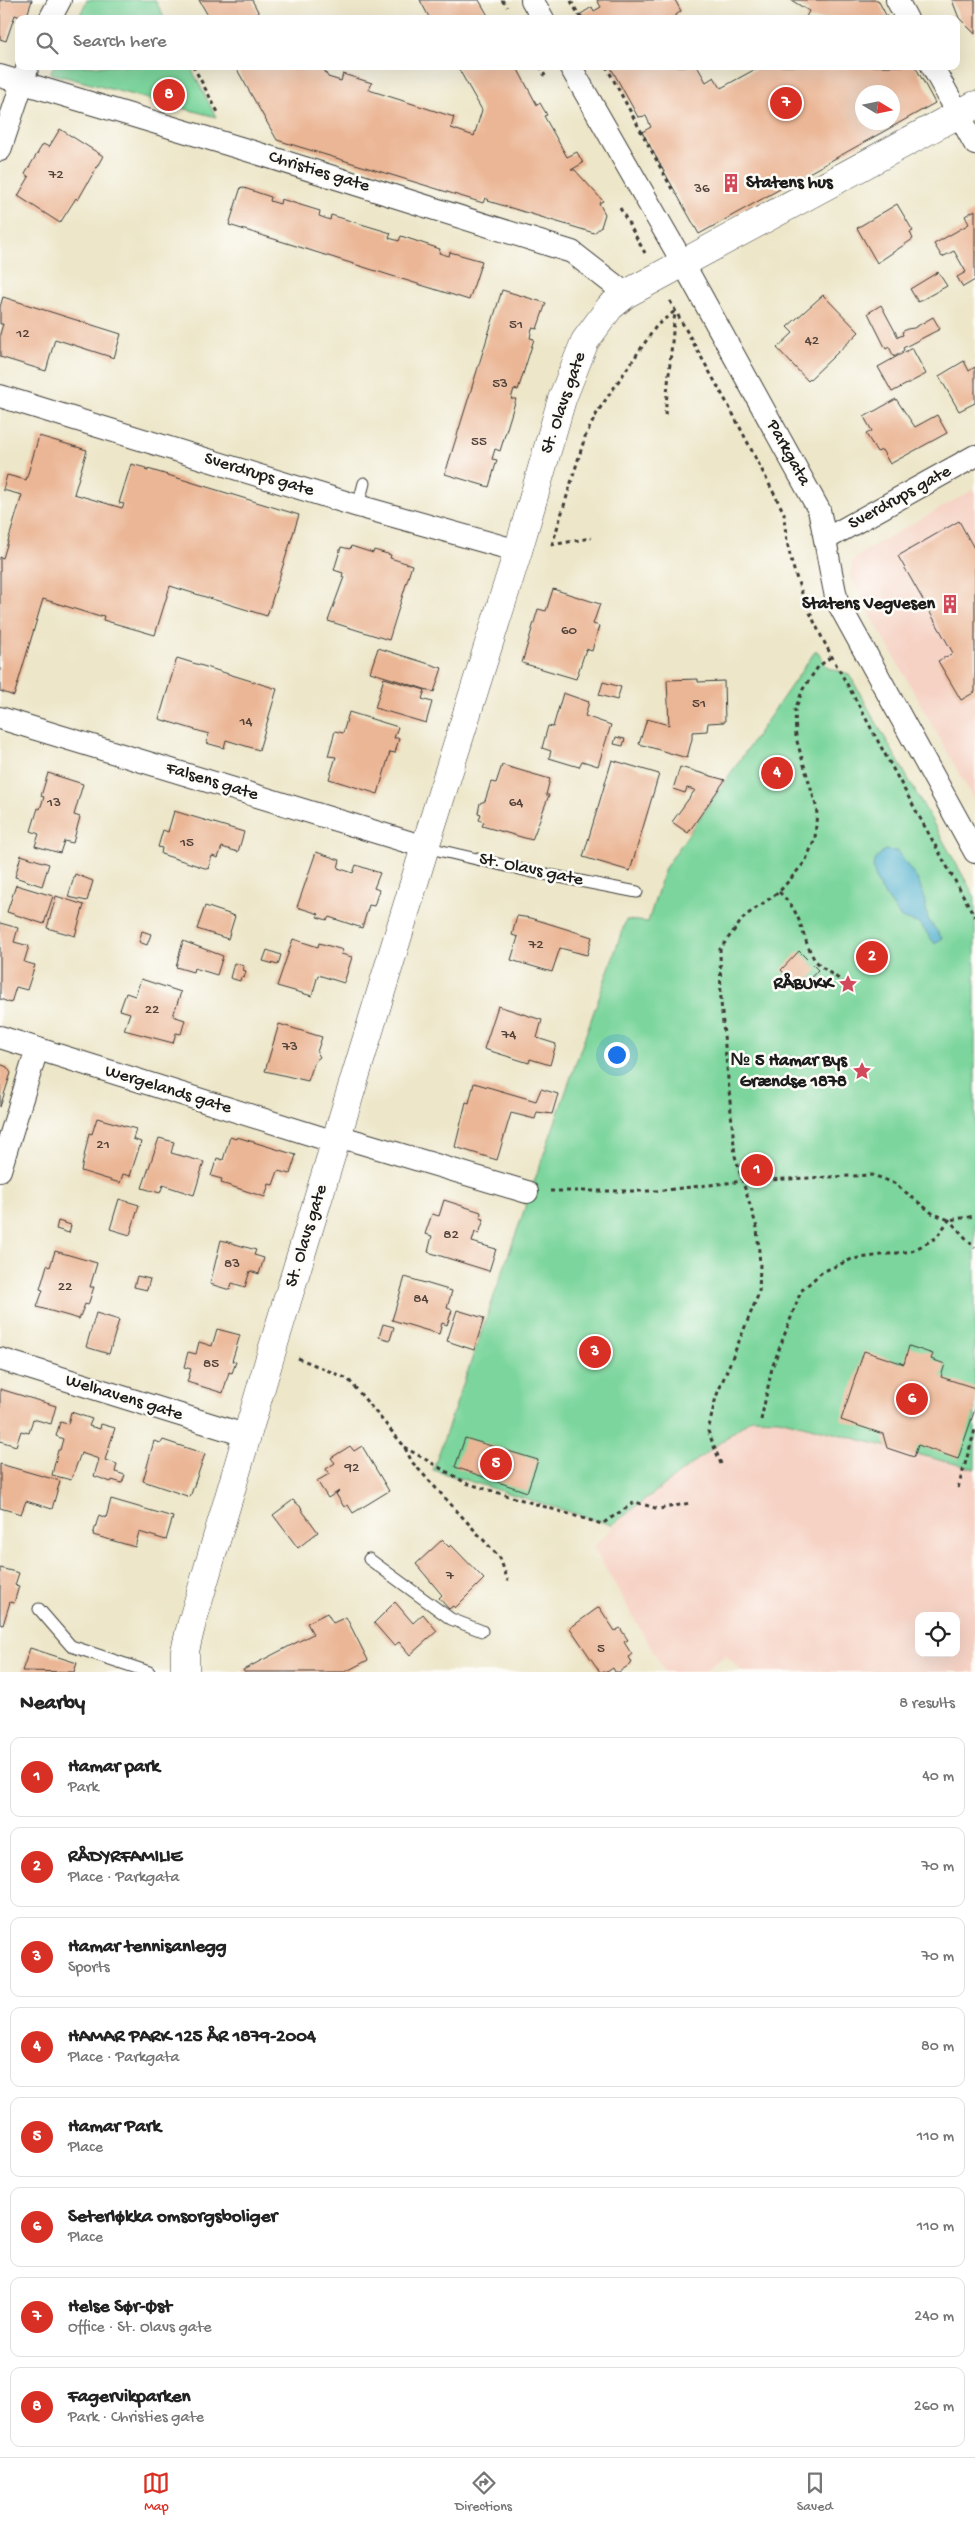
<!DOCTYPE html>
<meta charset="utf-8">
<style>
body{margin:0;font-family:"Gochi Hand",sans-serif;background:#f6f6f6;color:#222}
.controls{position:absolute;right:15px;bottom:15px;display:grid;overflow:hidden;border-radius:10px;box-shadow:0 5px 20px #0002}
.controls button{width:45px;height:45px;display:grid;place-items:center;padding:0;border:0;border-bottom:1px solid #e0e0e0;background:#fff;color:#222;font:25px sans-serif}
.compass{position:absolute;left:855px;top:85px;width:45px;height:45px;border-radius:50%;background:#fff;box-shadow:0 5px 20px #0002;rotate:100deg}
.you{position:absolute;left:616px;top:1054px;width:18px;height:18px;margin:-12px;border:4px solid #fff;border-radius:50%;background:#1a73e8;box-shadow:0 0 0 8px #1a73e833}
.badge{display:grid;place-items:center;width:32px;height:32px;border-radius:50%;background:#d93025;color:#fff;font-size:16px;font-weight:700}
.pin{position:absolute;translate:-50% -50%;border:2px solid #fff;box-shadow:0 1px 5px #0006}
.list{margin:0;padding:0;list-style:none}
h2{display:flex;justify-content:space-between;align-items:center;height:65px;margin:0;padding:0 20px;font-size:21px}
h2 small{font-size:16px;font-weight:400;color:#767676}
.list li{display:grid;grid-template-columns:32px 1fr auto;gap:15px;align-items:center;box-sizing:border-box;height:80px;margin:0 10px 10px;padding:0 10px;border:1px solid #e0e0e0;border-radius:10px}
.list b{display:block;font-size:19px;white-space:nowrap}
.list p{margin:0;font-size:16px;white-space:nowrap;color:#767676}
.list em{font-size:16px;font-style:normal;color:#767676}
.icon{flex:none;width:28px;height:28px;fill:none;stroke:currentColor;stroke-width:2;stroke-linecap:round;stroke-linejoin:round}
.map{position:relative;flex:none;width:975px;height:1672px;overflow:hidden}
.search{position:absolute;background:#fff;box-shadow:0 5px 20px #0002;left:15px;right:15px;top:15px;height:55px;display:flex;align-items:center;gap:12px;box-sizing:border-box;padding:0 18px;border-radius:10px;color:#767676;font-size:19px}
.sheet{height:785px;background:#fff}
nav{display:flex;justify-content:space-around;align-items:center;box-sizing:border-box;height:70px;border-top:1px solid #e0e0e0;background:#fff;font-size:14px;color:#767676}
nav a{display:grid;justify-items:center;gap:2px}
nav .on{color:#d93025}
.map>svg:first-child{display:block}
</style>
<div class="map">
<svg width="975" height="1672" viewBox="0 0 975 1672">
<rect width="100%" height="100%" fill="#fdfcf7"/>
<filter id="ink" filterUnits="userSpaceOnUse"><feTurbulence type="fractalNoise" baseFrequency=".02" numOctaves="2"/><feDisplacementMap in="SourceGraphic" scale="10" xChannelSelector="R" yChannelSelector="G"/><feConvolveMatrix kernelMatrix="1 2 1 2 8 2 1 2 1" color-interpolation-filters="sRGB"/></filter>
<filter id="wash" filterUnits="userSpaceOnUse"><feTurbulence type="fractalNoise" baseFrequency=".0096" numOctaves="4" result="noise"/><feDisplacementMap in="SourceGraphic" scale="20" xChannelSelector="R" yChannelSelector="G"/><feGaussianBlur stdDeviation="1.12" result="paint"/><feColorMatrix in="noise" values="0 0 0 0 0 0 0 0 0 0 0 0 0 0 0 0 0 1.4 0 .05"/><feComposite in="paint" operator="in"/></filter>
<g filter="url(#wash)">
<rect width="100%" height="100%" fill="#ede6c9"/>
<g fill="#f6d2c4" fill-rule="evenodd">
<path d="M975,489V802L851,579L852,561L869,548Z"/>
<path d="M752,1418L779,1419L975,1469V1672H742L726,1655L703,1672H665L593,1547L629,1512ZM919,1616H956V1653H919Z"/>
</g>
<g fill="#7bd59c" stroke="#4c785c">
<path d="M87,0H155L165,19H78Z"/>
<path d="M54,66H190L216,117L50,73Z"/>
<path d="M816,650L828,668L849,674L975,897V1469L779,1419L752,1418L612,1525L433,1470L626,920L648,922L665,868Z"/>
</g>
<path fill="#4fb0ce" stroke="#366675" d="M884,850L897,851L917,879L923,893L928,919L942,938L935,944L920,924L901,918L878,885L873,869L874,861Z"/>
<g id="blocks">
<g fill="#ebb695" fill-rule="evenodd">
<path d="M0,0H32L26,19L15,15L6,41L0,39Z"/>
<path d="M199,0H252L262,19L225,17L210,19Z"/>
<path d="M420,0H479L490,19H430Z"/>
<path d="M597,0H675L681,11L671,19H584L581,14L592,7L594,11L601,7Z"/>
<path d="M791,0H878L888,19H805L809,11Z"/>
<path d="M952,0H975V34L959,18Z"/>
<path d="M235,66H322L328,77L341,81L343,74L372,83L369,90L454,117L451,128L474,136L482,110L457,66H516L537,105L540,103L547,115L544,116L567,157L577,152L583,163L571,170H575L603,201L599,203L605,214L601,227L594,233L488,201L489,200L485,198L483,203L277,140Z"/>
<path d="M610,66H697L706,82L714,77L721,88L761,66H915L935,103L699,234L642,132L651,127L646,116L638,117ZM862,92H892V122H862Z"/>
<path d="M60,129L103,156L78,200L76,198L60,223L18,196L29,177L25,174L43,144L49,147Z"/>
<path d="M241,187L271,197L270,201L280,204L281,199L320,211L319,216L330,220L331,215L391,233L389,238L399,241L401,236L440,249L439,253L449,256L450,252L482,261L469,300L229,225Z"/>
<path d="M897,204L913,231L910,232L913,239L877,263L857,228Z"/>
<path d="M975,210V280L963,287L957,277L966,272L954,251L942,257L934,244L969,224L965,216Z"/>
<path d="M938,272L947,286L918,302L910,289Z"/>
<path d="M502,290L546,303L537,329L532,328L530,338L534,339L518,390L514,389L511,399H516L500,451L495,449L492,459L497,460L489,487L445,474Z"/>
<path d="M823,295L859,332L808,381L777,348L793,333L787,327Z"/>
<path d="M3,297L121,334L114,358L55,339L46,371L0,357V334L3,324H0V307Z"/>
<path d="M881,305L898,337L903,335L902,332L907,329L914,328L933,317L940,329L903,348L904,350L894,357L889,347L886,349L868,313Z"/>
<path d="M912,348L926,374L892,392L878,367Z"/>
<path d="M964,361L969,371L975,367V403L959,411L939,376Z"/>
<path d="M896,399L915,427L937,415L947,433L890,464L882,450L877,452L866,434L872,431L864,417Z"/>
<path d="M39,436L87,450L74,494L122,508L124,504L119,503L131,464L146,468L145,470L148,471V469L299,515L267,616L170,586L155,635L103,620L104,616L100,615V617L43,599L14,696L0,691V557L3,558L22,495L3,490L7,475L26,480Z"/>
<path d="M959,521L975,550V692L961,700L938,661L953,653L898,556Z"/>
<path d="M351,546L373,553L374,550L391,555L390,558L412,565L389,640L328,621L344,577H342L343,573L334,570L341,547L350,549Z"/>
<path d="M553,589L600,604L593,624L599,626L592,651L586,649L576,679L522,663L538,609L546,611Z"/>
<path d="M378,648L442,668L434,692L370,672Z"/>
<path d="M177,658L277,689L259,750L226,740L224,748L206,743L209,734L159,719Z"/>
<path d="M384,678L425,690L422,699L432,702L426,723L375,708Z"/>
<path d="M698,679V682L724,681L725,722L708,723L707,731L692,732V739L687,758L639,744L647,719L669,725L667,680Z"/>
<path d="M603,682L621,687L617,700L599,695Z"/>
<path d="M563,693L589,702L585,716L611,725L598,766L582,761L579,767L549,758L551,751L542,748L548,726L553,727Z"/>
<path d="M349,712L398,727L394,738H399L395,753L390,752L378,794L329,779L336,757L328,756L335,731L343,733Z"/>
<path d="M616,737L625,739L623,746L614,744Z"/>
<path d="M612,760L659,774L630,871L583,857Z"/>
<path d="M502,765L550,779L546,795H549L532,840L482,826L484,822L479,820L481,814L478,813L480,803L485,801L491,782L496,783Z"/>
<path d="M680,767L725,780L688,833L672,822L695,790L687,788L685,793L673,789Z"/>
<path d="M48,773L83,784L74,815L80,817L73,843L64,841L60,853L35,846L39,834L31,831L38,808L40,809L44,797L41,796Z"/>
<path d="M174,811L244,832L238,852L222,847L218,858L212,856L208,869L161,854L162,848L158,847L163,830L168,832Z"/>
<path d="M316,852L340,860L338,868L353,873L356,865L380,873L374,888L379,890L374,906L369,905L362,928L329,917L327,920L317,917L319,914L297,907Z"/>
<path d="M21,855L49,864L42,886L15,877Z"/>
<path d="M75,874L93,881L87,901L68,897Z"/>
<path d="M16,885L53,896L44,924L7,912Z"/>
<path d="M56,896L84,905L75,936L47,928Z"/>
<path d="M205,906L235,916L228,939L197,929Z"/>
<path d="M517,916L531,918L592,937L587,955L560,948L552,972L511,960L518,937L512,935Z"/>
<path d="M0,923L18,928L14,942L29,946L24,962L35,965L27,990L16,987L11,1003L0,999Z"/>
<path d="M142,931L151,934L147,945L139,942Z"/>
<path d="M293,939L318,947L319,943L343,950L341,954L352,957L344,983L318,975L312,996L277,986Z"/>
<path d="M183,941L223,956L217,975L194,968L193,972L176,967Z"/>
<path d="M267,950L281,955L278,965L263,961Z"/>
<path d="M799,951L818,970L800,989L781,970Z"/>
<path d="M234,963L244,966L243,970L246,971L244,978L241,977L240,981L230,978Z"/>
<path d="M141,979L181,992L173,1016L185,1020L181,1034L176,1033L173,1043L124,1030L130,1013L120,1010L126,993L135,996Z"/>
<path d="M498,1006L542,1020L537,1038L556,1044L550,1065L530,1059L529,1063L484,1049Z"/>
<path d="M279,1024L322,1037L317,1052L320,1057L315,1061L308,1081L265,1071Z"/>
<path d="M0,1064L7,1067L11,1073L0,1107Z"/>
<path d="M474,1083L536,1101L541,1089L558,1094L552,1114L537,1112L535,1119L511,1113L497,1160L455,1147L466,1102L469,1103Z"/>
<path d="M97,1118L136,1129L133,1139L141,1142L130,1176L123,1174L120,1183L81,1171L89,1133L92,1134Z"/>
<path d="M230,1137L236,1139L237,1137L296,1155L290,1174L278,1171L273,1185L269,1184L265,1197L221,1183L222,1179L211,1176L217,1158L223,1160Z"/>
<path d="M159,1138L174,1142L171,1153L204,1162L194,1195L163,1185L160,1193L142,1188Z"/>
<path d="M119,1199L139,1205L130,1235L110,1229Z"/>
<path d="M444,1200L481,1212L480,1218L484,1219L479,1234L475,1232L472,1242L496,1249L489,1271L428,1252L432,1236L425,1234L432,1214L439,1216Z"/>
<path d="M58,1221L71,1225L69,1233L56,1229Z"/>
<path d="M221,1240L256,1250L254,1255L264,1258L259,1274L250,1271L245,1287L232,1283L230,1290L210,1284Z"/>
<path d="M55,1251L97,1263L90,1287H94L88,1305L85,1304L79,1319L37,1307L43,1290L40,1289L47,1265L50,1267Z"/>
<path d="M137,1276L150,1279L147,1290L134,1287Z"/>
<path d="M405,1277L452,1291L447,1308L452,1310L447,1325L442,1323L439,1334L392,1320Z"/>
<path d="M457,1310L484,1318L474,1350L447,1341Z"/>
<path d="M96,1313L119,1320L109,1354L86,1347Z"/>
<path d="M383,1324L394,1327L390,1340L379,1337Z"/>
<path d="M217,1329L240,1335L232,1361L236,1362L232,1373L229,1372L223,1393L187,1382L191,1369L184,1367L188,1352L196,1354L199,1342L212,1346Z"/>
<path d="M909,1346L933,1354L931,1359L945,1364L941,1377L975,1388V1409L958,1459L918,1445L914,1457L887,1448L883,1434L841,1420L864,1351L904,1364Z"/>
<path d="M0,1389L56,1406L51,1424L33,1419L29,1433L21,1431L16,1446L0,1441Z"/>
<path d="M71,1412L92,1419L89,1426L100,1429L101,1424L115,1428L105,1460L117,1464L115,1472L125,1475L122,1483L112,1480L111,1482L94,1476L99,1459L81,1453L71,1480L52,1475L58,1450H60L63,1439L56,1436L60,1422L68,1424Z"/>
<path d="M465,1438L538,1460L527,1492L455,1467Z"/>
<path d="M163,1440L205,1454L190,1497L143,1481L154,1441L161,1443Z"/>
<path d="M350,1446L354,1451L362,1446L389,1491L353,1513L348,1505L344,1507L336,1494L339,1491L328,1498L317,1481L329,1474L326,1469L335,1463L331,1458Z"/>
<path d="M0,1464L60,1481L52,1509L26,1501L21,1514L0,1508Z"/>
<path d="M111,1499L173,1517L166,1540L139,1532L135,1547L93,1535L99,1515L106,1518Z"/>
<path d="M293,1500L302,1508L301,1509L318,1532L298,1548L273,1515Z"/>
<path d="M442,1540L449,1547L451,1545L484,1579L455,1608L453,1606L449,1609L439,1598L442,1595L416,1564Z"/>
<path d="M0,1568L19,1573L15,1585L19,1586L14,1603L10,1602L3,1625L0,1624Z"/>
<path d="M395,1602L413,1623L423,1614L437,1631L410,1655L399,1642L394,1646L374,1623Z"/>
<path d="M599,1607L615,1631L620,1628L628,1640L624,1642L632,1655L629,1657L632,1663L619,1672H615L613,1668L607,1672H600L570,1628Z"/>
<path d="M327,1613L333,1623L346,1617L368,1660L345,1672H244L243,1670L313,1634L307,1623Z"/>
<path d="M30,1648L77,1663L74,1672L22,1671Z"/>
</g>
</g>
</g>
<g filter="url(#ink)">
<use href="#blocks" fill-opacity="0" stroke="#3b3a36" stroke-width="1"/>
<g fill="none" stroke-linecap="round" stroke-linejoin="round">
<g stroke="#3b3a36" stroke-width="13">
<g id="service">
<path d="M358,506L364,483"/>
<path d="M425,847L528,871L637,892"/>
<path d="M369,1559L451,1619L482,1631"/>
<path d="M39,1609L71,1646L149,1672"/>
</g>
</g>
<g stroke="#3b3a36" stroke-width="24">
<g id="minor">
<path d="M532,0L543,19"/>
<path d="M897,0L907,19"/>
<path d="M50,19L60,0"/>
<path d="M570,66L683,263L819,510C826,541 830,571 837,601L975,852"/>
<path d="M932,66L975,144"/>
<path d="M0,76L247,150L572,252L626,294"/>
<path d="M0,150L28,66"/>
<path d="M0,396L358,506L518,551"/>
<path d="M826,539L975,456"/>
<path d="M0,718L425,847"/>
<path d="M0,1037L335,1142"/>
<path d="M338,1136L527,1192"/>
<path d="M0,1170L37,1049"/>
<path d="M0,1359L248,1436"/>
</g>
</g>
<g stroke="#3b3a36" stroke-width="29">
<path id="secondary" d="M185,1672V1651L191,1626L273,1347L425,847L518,551L562,399L585,341L610,307L626,294L975,105"/>
</g>
<g stroke="#3b3a36" stroke-width="3" stroke-dasharray="4 4" stroke-linecap="butt">
<path d="M502,0L507,7"/>
<path d="M571,1L581,19"/>
<path d="M193,66L219,114"/>
<path d="M540,66L545,76"/>
<path d="M606,66L672,189"/>
<path d="M620,208L645,253"/>
<path d="M670,301L733,414L784,513C787,586 830,652 864,715C900,783 938,850 975,917"/>
<path d="M665,415L675,311"/>
<path d="M551,545L591,538"/>
<path d="M552,545L585,437L598,411L657,325L675,311"/>
<path d="M779,892C803,914 799,929 812,955C817,966 832,974 842,981"/>
<path d="M550,1191H656L744,1181L873,1175L894,1183L932,1213L949,1220L975,1216"/>
<path d="M298,1358L348,1379L404,1446L412,1462L500,1558L508,1581"/>
<path d="M761,1420L772,1368L801,1291L822,1272L852,1259L912,1251L936,1238L949,1220L975,1248"/>
<path d="M404,1447L466,1483L602,1524L635,1502L659,1509L690,1503"/>
<path d="M721,1464L708,1431L716,1397L759,1293L760,1264L757,1228L735,1156L721,1002L720,949L745,916L779,892L805,862L815,839L817,809L796,738L795,710L803,689L818,667L832,656"/>
<path d="M958,1488L975,1430"/>
</g>
<use href="#service" stroke="#fff" stroke-width="11"/>
<use href="#minor" stroke="#fff" stroke-width="22"/>
<use href="#secondary" stroke="#fff" stroke-width="28"/>
</g>
</g>
<defs>
<g id="building-bare" transform="scale(1.5)"><path d="M-4-6H4V6H1V3H-1V6H-4ZM-2.5-4.3h1.7v1.8h-1.7ZM.8-4.3h1.7v1.8H.8ZM-2.5-1h1.7V.8h-1.7ZM.8-1h1.7V.8H.8Z" fill="#d1495b" stroke="#fdfcf7" stroke-width="2.5" paint-order="stroke"/></g>
<g id="sight-bare" transform="scale(1.5)"><path d="M0-6L1.8-2.2L6-1.7L2.9 1.2L3.7 5.4L0 3.3L-3.7 5.4L-2.9 1.2L-6-1.7L-1.8-2.2Z" fill="#d1495b" stroke="#fdfcf7" stroke-width="2.5" paint-order="stroke"/></g>
</defs>
<g fill-rule="evenodd">
<use href="#building-bare" x="731" y="183"/>
<use href="#building-bare" x="950" y="604"/>
<use href="#sight-bare" x="848" y="984"/>
<use href="#sight-bare" x="862" y="1071"/>
</g>
<g text-anchor="middle" dominant-baseline="central" stroke-width="5" stroke-linejoin="round" paint-order="stroke">
<g font-size="15" fill="#50423a">
<text x="56" y="175">72</text>
<text x="702" y="189">36</text>
<text x="516" y="325">51</text>
<text x="23" y="334">12</text>
<text x="812" y="341">42</text>
<text x="500" y="384">53</text>
<text x="479" y="442">55</text>
<text x="569" y="631">60</text>
<text x="699" y="704">51</text>
<text x="246" y="722">14</text>
<text x="54" y="803">13</text>
<text x="516" y="803">64</text>
<text x="187" y="843">15</text>
<text x="536" y="945">72</text>
<text x="152" y="1010">22</text>
<text x="509" y="1035">74</text>
<text x="290" y="1047">73</text>
<text x="103" y="1145">21</text>
<text x="451" y="1235">82</text>
<text x="232" y="1264">83</text>
<text x="65" y="1287">22</text>
<text x="421" y="1299">84</text>
<text x="211" y="1364">85</text>
<text x="352" y="1468">92</text>
<text x="450" y="1576">7</text>
<text x="601" y="1649">5</text>
</g>
<g font-size="18" fill="#1c1c1c" stroke="#fdfcf7">
<text transform="translate(319 172) rotate(17)">Christies gate</text>
<text transform="translate(564 403) rotate(-71)">St. Olavs gate</text>
<text transform="translate(788 453) rotate(61)">Parkgata</text>
<text transform="translate(259 475) rotate(17)">Sverdrups gate</text>
<text transform="translate(900 498) rotate(-29)">Sverdrups gate</text>
<text transform="translate(212 782) rotate(17)">Falsens gate</text>
<text transform="translate(531 870) rotate(12)">St. Olavs gate</text>
<text transform="translate(168 1090) rotate(17)">Wergelands gate</text>
<text transform="translate(307 1236) rotate(-73)">St. Olavs gate</text>
<text transform="translate(124 1398) rotate(17)">Welhavens gate</text>
</g>
<g font-size="18" font-weight="bold" fill="#1c1c1c" stroke="#fdfcf7" text-anchor="end">
<text x="746" y="183" text-anchor="start">Statens hus</text>
<text x="935" y="604">Statens Vegvesen</text>
<text x="833" y="984">RÅBUKK</text>
<text x="847" y="1061">№ 5 Hamar Bys<tspan x="847" dy="21">Grændse 1878</tspan></text>
</g>
</g>
</svg>
<div class="controls">
<button><svg class="icon" aria-label="locate" viewBox="0 0 24 24"><circle cx="12" cy="12" r="6"/><path d="M12 2v4M12 18v4M2 12h4M18 12h4"/></svg></button>
</div>
<svg class="compass" viewBox="-18 -18 36 36"><path d="M0-13l5 13h-10z" fill="#e53935"/><path d="M0 13l5-13h-10z" fill="#767676"/></svg>
<div class="you"></div>
<div class="pin badge" style="left:757px;top:1170px">1</div>
<div class="pin badge" style="left:872px;top:957px">2</div>
<div class="pin badge" style="left:595px;top:1352px">3</div>
<div class="pin badge" style="left:777px;top:773px">4</div>
<div class="pin badge" style="left:496px;top:1464px">5</div>
<div class="pin badge" style="left:912px;top:1399px">6</div>
<div class="pin badge" style="left:786px;top:103px">7</div>
<div class="pin badge" style="left:169px;top:95px">8</div>
<div class="search"><svg class="icon" aria-label="search" viewBox="0 0 24 24"><circle cx="10" cy="10" r="6"/><path d="M15 15l6 6"/></svg>Search here</div>
</div>
<section class="sheet">
<h2>Nearby<small>8 results</small></h2>
<ul class="list">
<li><span class="badge">1</span><div><b>Hamar park</b><p>Park</p></div><em>40 m</em></li>
<li><span class="badge">2</span><div><b>RÅDYRFAMILIE</b><p>Place · Parkgata</p></div><em>70 m</em></li>
<li><span class="badge">3</span><div><b>Hamar tennisanlegg</b><p>Sports</p></div><em>70 m</em></li>
<li><span class="badge">4</span><div><b>HAMAR PARK 125 ÅR 1879-2004</b><p>Place · Parkgata</p></div><em>80 m</em></li>
<li><span class="badge">5</span><div><b>Hamar Park</b><p>Place</p></div><em>110 m</em></li>
<li><span class="badge">6</span><div><b>Seterløkka omsorgsboliger</b><p>Place</p></div><em>110 m</em></li>
<li><span class="badge">7</span><div><b>Helse Sør-Øst</b><p>Office · St. Olavs gate</p></div><em>240 m</em></li>
<li><span class="badge">8</span><div><b>Fagervikparken</b><p>Park · Christies gate</p></div><em>260 m</em></li>
</ul>
</section>
<nav>
<a class="on"><svg class="icon" aria-label="map" viewBox="0 0 24 24"><path d="M3 6l6-2 6 2 6-2v14l-6 2-6-2-6 2zM9 4v14M15 6v14"/></svg>Map</a>
<a><svg class="icon" aria-label="directions" viewBox="0 0 24 24"><path d="M12 3l9 9-9 9-9-9zM9 14v-3h6M13 9l2 2-2 2"/></svg>Directions</a>
<a><svg class="icon" aria-label="saved" viewBox="0 0 24 24"><path d="M7 4h10v16l-5-4-5 4z"/></svg>Saved</a>
</nav>
